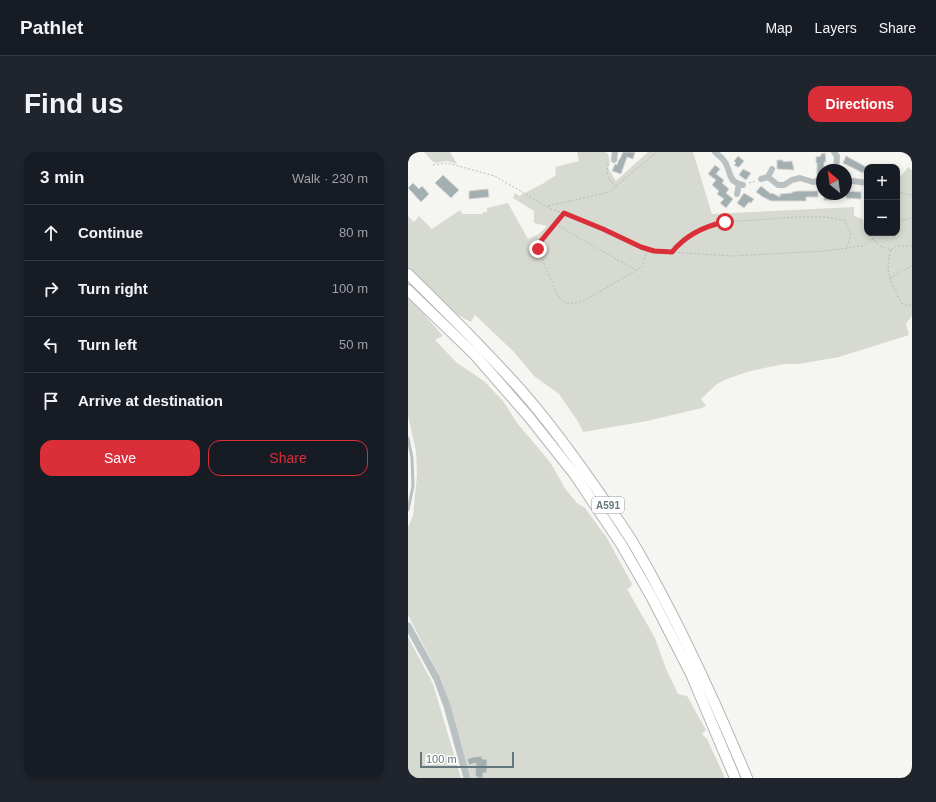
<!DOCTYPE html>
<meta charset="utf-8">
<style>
body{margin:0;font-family:Helvetica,sans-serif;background:#20242c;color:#f1f3f6}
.controls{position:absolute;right:12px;top:12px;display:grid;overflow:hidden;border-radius:8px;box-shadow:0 2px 6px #0003}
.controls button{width:36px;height:36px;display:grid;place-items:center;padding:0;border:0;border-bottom:1px solid #363941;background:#171b24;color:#f1f3f6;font:20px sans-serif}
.compass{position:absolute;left:408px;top:12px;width:36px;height:36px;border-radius:50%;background:#171b24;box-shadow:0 2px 6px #0003;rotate:331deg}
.scale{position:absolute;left:12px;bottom:10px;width:94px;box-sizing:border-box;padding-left:4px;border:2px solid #62787c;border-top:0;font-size:11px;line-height:14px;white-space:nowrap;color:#62787c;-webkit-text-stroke:3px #fff;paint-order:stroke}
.stop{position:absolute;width:12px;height:12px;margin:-9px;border:3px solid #da2e38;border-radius:50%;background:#fff}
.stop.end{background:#da2e38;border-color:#fff;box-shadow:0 1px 4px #0008}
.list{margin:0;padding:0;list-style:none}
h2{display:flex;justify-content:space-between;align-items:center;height:52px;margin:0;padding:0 16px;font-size:17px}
h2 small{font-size:13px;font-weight:400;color:#9ea1a6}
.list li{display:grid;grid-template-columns:26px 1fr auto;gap:12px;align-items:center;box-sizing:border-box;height:56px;padding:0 16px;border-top:1px solid #363941}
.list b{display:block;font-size:15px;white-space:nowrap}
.list em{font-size:13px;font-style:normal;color:#9ea1a6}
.actions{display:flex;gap:8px;padding:12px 16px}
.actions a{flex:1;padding:9px 0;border:1px solid #da2e38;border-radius:12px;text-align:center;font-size:14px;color:#da2e38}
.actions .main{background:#da2e38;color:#fff}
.icon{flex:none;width:22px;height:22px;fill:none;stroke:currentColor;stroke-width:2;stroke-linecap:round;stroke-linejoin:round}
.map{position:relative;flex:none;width:504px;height:626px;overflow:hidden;border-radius:12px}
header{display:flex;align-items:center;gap:24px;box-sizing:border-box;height:56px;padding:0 20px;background:#171b24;border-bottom:1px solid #363941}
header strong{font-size:19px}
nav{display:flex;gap:22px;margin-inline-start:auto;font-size:14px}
.intro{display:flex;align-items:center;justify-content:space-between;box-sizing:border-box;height:96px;padding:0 24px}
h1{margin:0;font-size:28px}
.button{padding:10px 18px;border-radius:12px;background:#da2e38;color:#fff;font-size:14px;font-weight:700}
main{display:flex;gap:24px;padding:0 24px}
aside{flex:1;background:#171b24;border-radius:12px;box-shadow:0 2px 6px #0003}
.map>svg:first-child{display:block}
</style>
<header>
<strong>Pathlet</strong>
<nav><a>Map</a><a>Layers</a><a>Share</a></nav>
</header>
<div class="intro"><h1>Find us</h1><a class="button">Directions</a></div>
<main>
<aside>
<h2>3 min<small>Walk · 230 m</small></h2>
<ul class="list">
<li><svg class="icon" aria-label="ahead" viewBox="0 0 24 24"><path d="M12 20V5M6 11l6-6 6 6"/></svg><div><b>Continue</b></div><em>80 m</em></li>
<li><svg class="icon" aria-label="right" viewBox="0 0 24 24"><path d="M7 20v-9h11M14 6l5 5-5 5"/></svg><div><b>Turn right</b></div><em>100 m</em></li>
<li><svg class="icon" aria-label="left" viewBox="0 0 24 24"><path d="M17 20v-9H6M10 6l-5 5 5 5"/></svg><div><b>Turn left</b></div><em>50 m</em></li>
<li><svg class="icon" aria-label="arrive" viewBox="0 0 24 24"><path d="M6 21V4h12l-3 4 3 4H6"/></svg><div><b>Arrive at destination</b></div></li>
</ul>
<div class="actions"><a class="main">Save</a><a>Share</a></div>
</aside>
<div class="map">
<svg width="504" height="626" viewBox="0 0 504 626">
<rect width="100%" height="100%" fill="#f5f5f2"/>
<g fill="#d7dad1">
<path d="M16,0H42L49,12L39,9L28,11L24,9Z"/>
<path d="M169,0H197L200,2L202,11L200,16L208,29L240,0H285L304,62L446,55V64L455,67L456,75L459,70V81H489V29L500,15L504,18V164L498,172L501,183L431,205L391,212H376L342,219L319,227L309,232L293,247L298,254L294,256L239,269L175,280L171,271L151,242L126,224L106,200L67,163L63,170C43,161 17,133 0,118V64L6,70L11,64L24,77L52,58L55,62H75V60H79V56L100,51L120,87L131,82L139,74L126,71V59L105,46L107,41L111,44L136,31L148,23L147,15L171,9Z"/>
<path d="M0,146L9,154L35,184L27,188L49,211L76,229L95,249L109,271L142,310L158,338L169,351L177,356L199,386L224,432L222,436L219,437L247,486L258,517L270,542L279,544L298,578L294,582L299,587L317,626H63L34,529L0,463V375L5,364L9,323L8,299L0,264Z"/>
<path d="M0,485L25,532L53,626H0Z"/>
</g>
<g fill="#a4afb2" stroke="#d7d6d5">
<path d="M215,0H227L225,7L219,5L213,22L204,19L207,12L209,13L211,7H212Z"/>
<path d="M417,1L418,10H416V18H414V23H409V11H408V5L413,4V2Z"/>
<path d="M330,4L336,9L331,15H329L326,13L328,11L326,9Z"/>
<path d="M438,4L458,15L455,21L435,11Z"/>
<path d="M369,8H375V10L384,9L386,18L369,17Z"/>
<path d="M307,13L312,17L308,22L316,28L314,31L321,37L318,41L325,47L318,56L312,51L316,47L309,42L311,39L304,33L308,28L300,22Z"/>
<path d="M335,17L343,21L338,28L331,23Z"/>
<path d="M35,23L51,38L43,46L27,31Z"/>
<path d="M5,31L11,37L14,34L21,42L13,50L0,36Z"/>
<path d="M353,34L363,42L364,41L372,45V42L384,41V40L390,39H410V45H398V49H363L355,45L348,40Z"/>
<path d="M80,37L81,45L61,47V39Z"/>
<path d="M438,39L453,40V47L438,46Z"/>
<path d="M336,41L346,47L343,51L341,50L336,56L329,51Z"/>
<rect x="416" y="42" width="8" height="6"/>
<path d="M74,604V607H79V621H75V626H69V624H67L68,611L61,613L59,607L65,605Z"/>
</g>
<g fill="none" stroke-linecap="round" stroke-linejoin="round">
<g stroke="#b0b6b7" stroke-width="12">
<g id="trunk">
<path d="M0,122C38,159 76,197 112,237C144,273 173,314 201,355C210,368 220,382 228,396C271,470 306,547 339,626"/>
<path d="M0,138L67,203L121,265L167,323L213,392L243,444L283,522L327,626"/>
</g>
</g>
<g stroke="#b7bbbc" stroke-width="1" stroke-dasharray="2 2" stroke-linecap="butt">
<path d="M200,12L199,23L203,30L208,34"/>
<path d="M25,13L39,11L87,24L139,55L195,77L233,95L246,99L326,104L418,99L454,94L465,87L472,94L483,98L488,94H504"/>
<path d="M341,31L348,29"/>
<path d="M489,40L503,43L504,45"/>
<path d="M140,54L201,40L249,0"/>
<path d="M156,61L133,89L130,97L149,142L158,152L173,150L189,141L234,115L240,97"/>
<path d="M489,69L504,66"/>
<path d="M147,72L228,118"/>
<path d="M465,87L470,81"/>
<path d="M483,98C476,121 483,130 493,151L501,154L504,151"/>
<path d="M264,99L269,93L282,84L304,73L317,70L389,65H417L437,69L443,82L439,96"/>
<path d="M482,126L504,114"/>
</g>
<path stroke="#bac1c2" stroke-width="3" d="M0,286L4,306L5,334L0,358"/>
<g stroke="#bac1c2" stroke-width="6">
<path d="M307,0C311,4 316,7 318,12C324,24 320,29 335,33"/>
<path d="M426,0L429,4L428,18"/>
<path d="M206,8L207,0"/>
<path d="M360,25L364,17"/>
<path d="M353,27L360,25L370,33H376L384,28L392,26L405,30L414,28"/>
<path d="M438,28L459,31"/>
<path d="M329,42L331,32"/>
</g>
<path stroke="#bac1c2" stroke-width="7" d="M0,474L29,527L39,554L59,626"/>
<use href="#trunk" stroke="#fff" stroke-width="10"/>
</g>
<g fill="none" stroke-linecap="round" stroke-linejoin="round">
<path stroke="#da2e38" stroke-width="5" d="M130,97L133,89L156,61L195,77L233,95L246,99L264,100C277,84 297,74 317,70"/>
</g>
<g text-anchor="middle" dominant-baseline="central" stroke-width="4" stroke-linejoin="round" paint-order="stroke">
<rect fill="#fff" stroke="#91a0a3" stroke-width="1" x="184" y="345" width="32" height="16" rx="3"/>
<g font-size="10" font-weight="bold" fill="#62787c">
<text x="200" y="353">A591</text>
</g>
</g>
</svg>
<div class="controls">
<button>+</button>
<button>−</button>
</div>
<svg class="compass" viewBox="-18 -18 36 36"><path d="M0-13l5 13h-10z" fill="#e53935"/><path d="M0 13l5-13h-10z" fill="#9ea1a6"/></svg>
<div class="scale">100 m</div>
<div class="stop" style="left:317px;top:70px"></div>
<div class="stop end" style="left:130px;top:97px"></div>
</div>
</main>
